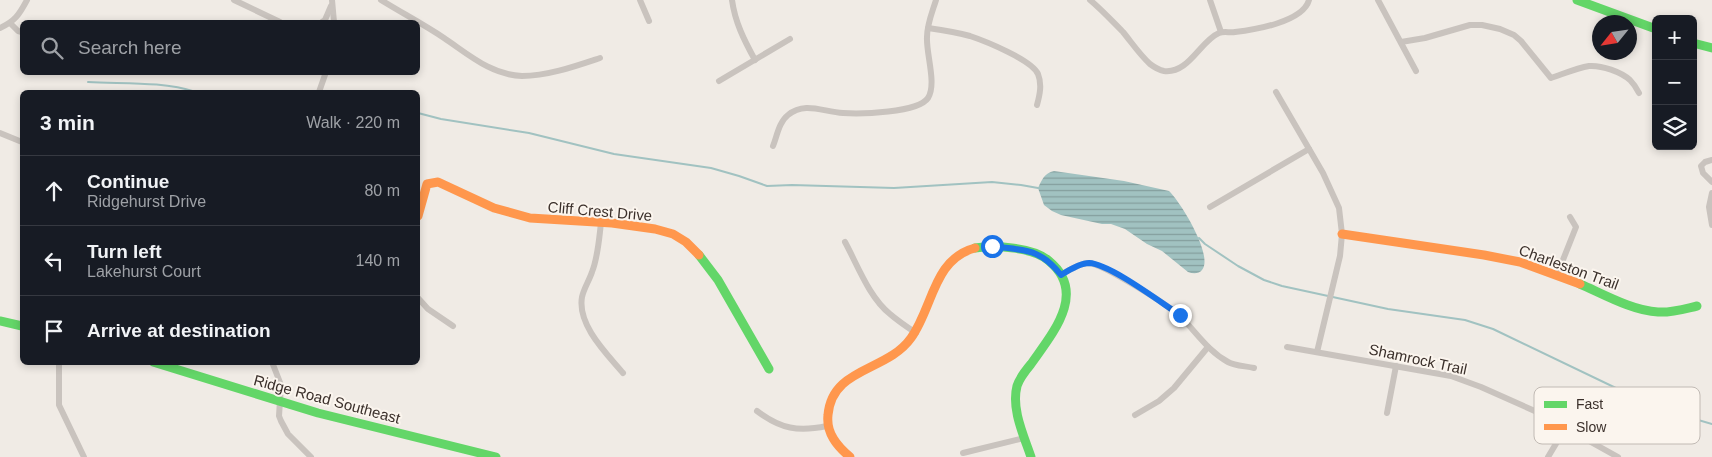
<!DOCTYPE html>
<meta charset="utf-8">
<style>
body{margin:0;font-family:Helvetica,sans-serif;background:#242831;color:#f1f3f6}
.controls{position:absolute;right:15px;top:15px;display:grid;overflow:hidden;border-radius:8px;box-shadow:0 2px 8px #0003}
.controls button{width:45px;height:45px;display:grid;place-items:center;padding:0;border:0;border-bottom:1px solid #363941;background:#171b24;color:#f1f3f6;font:25px sans-serif}
.compass{position:absolute;left:1592px;top:15px;width:45px;height:45px;border-radius:50%;background:#171b24;box-shadow:0 2px 8px #0003;rotate:240deg}
.stop{position:absolute;width:15px;height:15px;margin:-11px;border:4px solid #1a73e8;border-radius:50%;background:#fff}
.stop.end{background:#1a73e8;border-color:#fff;box-shadow:0 1px 5px #0008}
.list{margin:0;padding:0;list-style:none}
h2{display:flex;justify-content:space-between;align-items:center;height:65px;margin:0;padding:0 20px;font-size:21px}
h2 small{font-size:16px;font-weight:400;color:#9ea1a6}
.list li{display:grid;grid-template-columns:32px 1fr auto;gap:15px;align-items:center;box-sizing:border-box;height:70px;padding:0 20px;border-top:1px solid #363941}
.list b{display:block;font-size:19px;white-space:nowrap}
.list p{margin:0;font-size:16px;white-space:nowrap;color:#9ea1a6}
.list em{font-size:16px;font-style:normal;color:#9ea1a6}
.icon{flex:none;width:28px;height:28px;fill:none;stroke:currentColor;stroke-width:2;stroke-linecap:round;stroke-linejoin:round}
.map{position:relative;flex:none;width:1712px;height:457px;overflow:hidden}
.search{position:absolute;background:#171b24;box-shadow:0 2px 8px #0003;left:20px;top:20px;width:400px;height:55px;display:flex;align-items:center;gap:12px;box-sizing:border-box;padding:0 18px;border-radius:8px;color:#9ea1a6;font-size:19px}
.panel{position:absolute;background:#171b24;box-shadow:0 2px 8px #0003;left:20px;top:90px;width:400px;height:275px;border-radius:8px}
.map>svg:first-child{display:block}
</style>
<div class="map">
<svg width="1712" height="457" viewBox="0 0 1712 457">
<defs>
<pattern id="water-rules" width="6" height="5" patternUnits="userSpaceOnUse" patternTransform="scale(1.25)"><rect width="6" height="5" fill="#a1c2c1"/><path d="M0 2.5h6" fill="none" stroke="#849e9d"/></pattern>
</defs>
<rect width="100%" height="100%" fill="#f0ebe5"/>
<path fill="url(#water-rules)" d="M1054,171L1124,181L1169,191C1180,201 1214,256 1202,270C1199,274 1193,274 1188,272L1162,251L1147,244L1125,229L1111,224H1102L1061,215L1052,211L1044,205L1038,188C1042,180 1044,173 1054,171Z"/>
<g fill="none" stroke-linecap="round" stroke-linejoin="round">
<g stroke="#a1c2c1" stroke-width="2">
<path d="M88,82C124,84 161,81 196,92"/>
<path d="M418,113L441,119L529,133L614,154L711,168L739,176L767,186L792,185L894,188L992,182L1021,185L1038,188"/>
<path d="M1199,238L1205,244L1238,266L1264,280L1282,286L1388,309L1465,320L1493,329L1643,401L1671,412L1712,424"/>
</g>
<g stroke="#c9c3be" stroke-width="6">
<path d="M234,0L280,22"/>
<path d="M332,0L334,22"/>
<path d="M381,0C402,13 423,24 444,38C468,54 491,75 522,76C548,76 576,66 600,58"/>
<path d="M640,0L649,21"/>
<path d="M732,0C735,22 744,40 755,60"/>
<path d="M1090,0C1102,10 1112,21 1123,32C1132,43 1140,55 1150,64C1154,67 1159,70 1164,71C1189,74 1200,41 1219,33C1224,31 1230,33 1235,32C1254,30 1303,22 1309,0"/>
<path d="M1210,0L1221,32"/>
<path d="M1378,0L1416,71"/>
<path d="M322,22L325,20L331,6"/>
<path d="M10,23L18,31L22,32"/>
<path d="M0,28C15,21 19,15 27,0"/>
<path d="M928,28C942,30 956,32 970,36C985,41 1032,60 1038,74C1042,84 1040,94 1037,105"/>
<path d="M1401,42L1425,38L1470,25H1482L1500,29L1514,35L1521,41L1551,78C1563,74 1577,68 1589,66C1602,65 1621,72 1630,80C1634,84 1637,89 1639,93"/>
<path d="M719,81L790,39"/>
<path d="M319,92L326,72"/>
<path d="M1276,92L1323,173L1339,208L1342,234L1340,256L1317,352"/>
<path d="M0,133L22,142"/>
<path d="M773,146C777,136 779,122 788,115C805,101 823,112 843,113C860,114 918,113 928,98C937,84 926,54 927,37C927,24 932,13 936,0"/>
<path d="M1712,160L1705,162L1701,166L1703,173L1712,182"/>
<path d="M1712,193L1709,207L1712,225"/>
<path d="M1210,207L1309,149"/>
<path d="M601,223C599,239 598,257 592,272C589,281 584,288 582,297C577,325 607,354 623,373"/>
<path d="M845,242C858,266 869,297 890,314C898,321 907,327 916,333"/>
<path d="M1061,275C1069,270 1080,263 1089,263C1103,264 1170,306 1181,317C1196,332 1208,351 1228,362C1235,366 1246,366 1254,368"/>
<path d="M1557,275L1576,227L1570,217"/>
<path d="M418,298L428,309L453,326"/>
<path d="M1287,347L1451,376L1481,387L1537,412L1618,457"/>
<path d="M59,362V405L84,457"/>
<path d="M272,362L281,385L279,416L281,421L288,434L311,457"/>
<path d="M757,411C781,429 798,432 827,426"/>
<path d="M1387,413L1396,366"/>
<path d="M1135,415L1159,401L1174,388L1208,347"/>
<path d="M963,453L1024,438"/>
<path d="M1548,457L1563,432L1564,427"/>
</g>
<g stroke="#63d668" stroke-width="9">
<path d="M1577,0L1656,29"/>
<path d="M1693,43L1712,48"/>
<path d="M975,248C995,245 1034,247 1049,261C1088,293 1052,334 1031,364C1026,370 1019,379 1017,386C1011,409 1024,436 1031,457"/>
<path d="M699,255L718,280L769,369"/>
<path d="M1580,284C1603,294 1633,311 1658,312C1671,313 1684,309 1697,306"/>
<path d="M0,321L22,326"/>
<path d="M153,362L318,413L496,457"/>
</g>
<g stroke="#ff974d" stroke-width="9">
<path d="M418,216L427,184L438,182L494,208L530,218L612,223L655,229L673,234L686,242L699,255"/>
<path d="M1342,234L1484,255L1520,262L1580,284"/>
<path d="M850,457C837,446 826,433 828,415C832,367 887,372 911,338C933,308 933,259 975,248"/>
</g>
</g>
<g fill="none" stroke-linecap="round" stroke-linejoin="round">
<path stroke="#1a73e8" stroke-width="6" d="M992,246C1024,251 1039,247 1061,275C1069,270 1080,263 1089,263C1110,264 1160,302 1180,315"/>
</g>
<g text-anchor="middle" dominant-baseline="central" stroke-width="4" stroke-linejoin="round" paint-order="stroke">
<g font-size="15" fill="#3b302b" stroke="#fbf5ee">
<text transform="translate(600 211) rotate(5)">Cliff Crest Drive</text>
<text transform="translate(1569 267) rotate(20)">Charleston Trail</text>
<text transform="translate(1418 359) rotate(12)">Shamrock Trail</text>
<text transform="translate(327 399) rotate(15)">Ridge Road Southeast</text>
</g>
</g>
<rect x="1534" y="387" width="166" height="57" rx="8" fill="#fbf5ee" stroke="#c1bab4" stroke-width="1"/>
<rect x="1544" y="401" width="23" height="7" fill="#63d668"/>
<rect x="1544" y="424" width="23" height="6" fill="#ff974d"/>
<g font-size="14" fill="#3b302b">
<text x="1576" y="409">Fast</text>
<text x="1576" y="432">Slow</text>
</g>
</svg>
<div class="controls">
<button>+</button>
<button>−</button>
<button><svg class="icon" aria-label="layers" viewBox="0 0 24 24"><path d="M12 4l9 5-9 5-9-5zM3 14l9 5 9-5"/></svg></button>
</div>
<svg class="compass" viewBox="-18 -18 36 36"><path d="M0-13l5 13h-10z" fill="#e53935"/><path d="M0 13l5-13h-10z" fill="#9ea1a6"/></svg>
<div class="stop" style="left:992px;top:246px"></div>
<div class="stop end" style="left:1180px;top:315px"></div>
<div class="search"><svg class="icon" aria-label="search" viewBox="0 0 24 24"><circle cx="10" cy="10" r="6"/><path d="M15 15l6 6"/></svg>Search here</div>
<section class="panel">
<h2>3 min<small>Walk · 220 m</small></h2>
<ul class="list">
<li><svg class="icon" aria-label="ahead" viewBox="0 0 24 24"><path d="M12 20V5M6 11l6-6 6 6"/></svg><div><b>Continue</b><p>Ridgehurst Drive</p></div><em>80 m</em></li>
<li><svg class="icon" aria-label="left" viewBox="0 0 24 24"><path d="M17 20v-9H6M10 6l-5 5 5 5"/></svg><div><b>Turn left</b><p>Lakehurst Court</p></div><em>140 m</em></li>
<li><svg class="icon" aria-label="arrive" viewBox="0 0 24 24"><path d="M6 21V4h12l-3 4 3 4H6"/></svg><div><b>Arrive at destination</b></div></li>
</ul>
</section>
</div>
